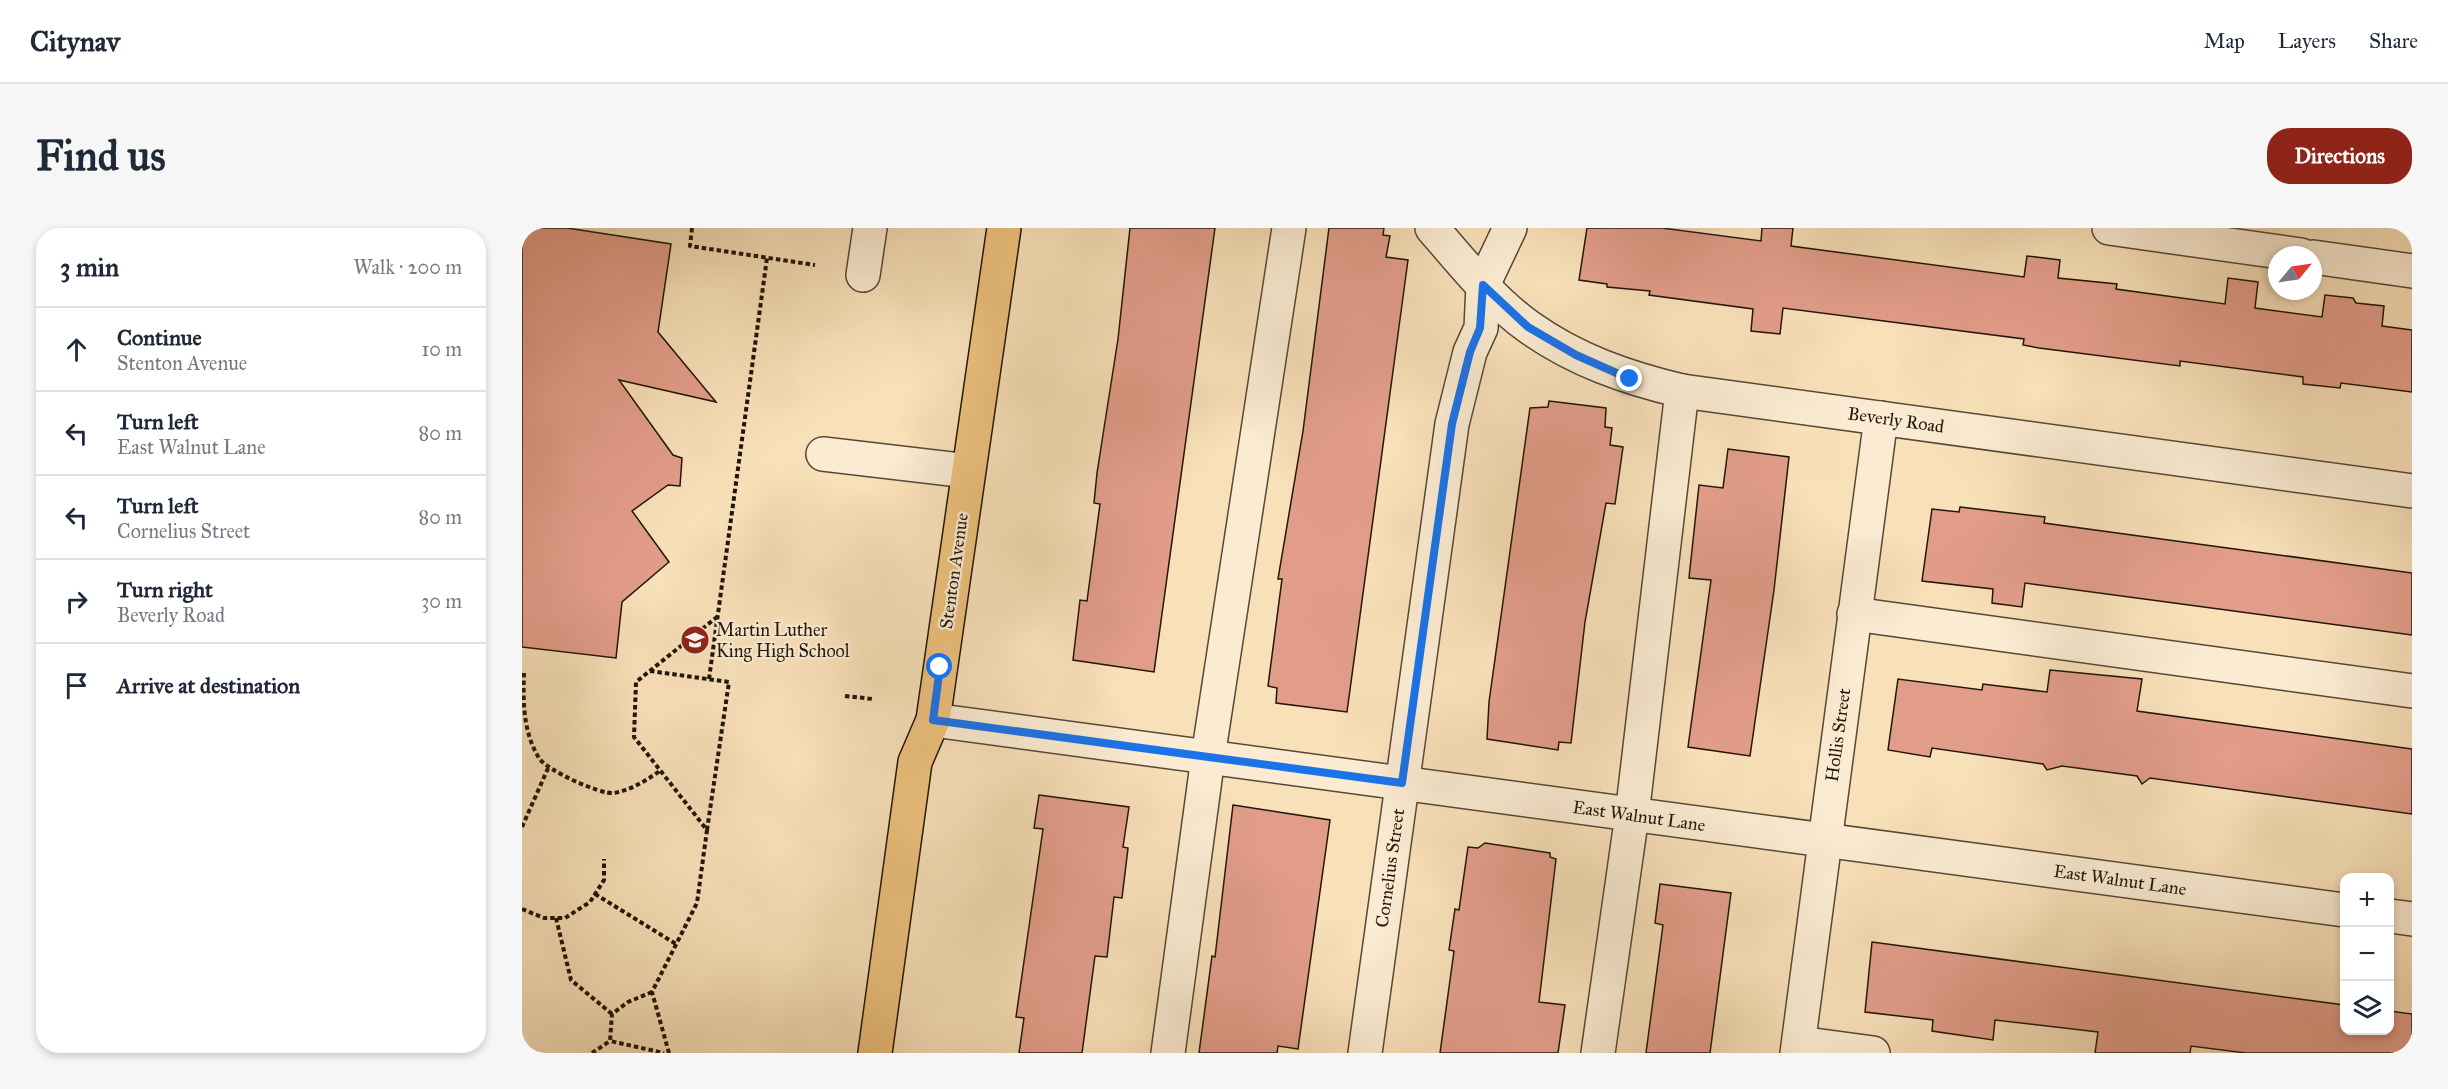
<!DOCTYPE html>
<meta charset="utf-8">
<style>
body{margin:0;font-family:"IM FELL Great Primer",serif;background:#f6f6f7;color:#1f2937}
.controls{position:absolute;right:18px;bottom:18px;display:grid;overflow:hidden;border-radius:12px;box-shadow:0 3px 9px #0003}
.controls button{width:54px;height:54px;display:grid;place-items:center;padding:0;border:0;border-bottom:2px solid #e0e1e3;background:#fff;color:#1f2937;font:30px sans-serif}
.compass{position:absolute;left:1746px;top:18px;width:54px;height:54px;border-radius:50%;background:#fff;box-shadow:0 3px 9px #0003;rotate:61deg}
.stop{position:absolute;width:18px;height:18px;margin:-14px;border:4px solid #1a73e8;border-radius:50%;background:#fff}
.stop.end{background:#1a73e8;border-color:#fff;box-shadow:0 2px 6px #0008}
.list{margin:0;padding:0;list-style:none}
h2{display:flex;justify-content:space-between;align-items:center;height:78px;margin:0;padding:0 24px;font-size:26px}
h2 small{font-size:20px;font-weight:400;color:#747a83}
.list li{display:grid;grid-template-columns:39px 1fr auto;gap:18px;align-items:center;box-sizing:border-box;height:84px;padding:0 24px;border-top:2px solid #e0e1e3}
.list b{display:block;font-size:22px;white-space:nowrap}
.list p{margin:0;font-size:20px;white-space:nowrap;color:#747a83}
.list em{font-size:20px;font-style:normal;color:#747a83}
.icon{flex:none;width:33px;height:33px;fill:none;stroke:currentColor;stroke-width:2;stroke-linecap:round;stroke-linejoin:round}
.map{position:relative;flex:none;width:1890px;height:825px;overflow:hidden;border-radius:24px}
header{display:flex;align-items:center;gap:36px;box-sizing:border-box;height:84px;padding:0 30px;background:#fff;border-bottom:2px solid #e0e1e3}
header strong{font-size:28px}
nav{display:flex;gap:33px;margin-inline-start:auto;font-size:21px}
.intro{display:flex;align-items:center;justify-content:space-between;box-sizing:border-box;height:144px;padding:0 36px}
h1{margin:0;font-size:42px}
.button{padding:15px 27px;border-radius:24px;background:#8f2418;color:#fff;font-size:21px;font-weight:700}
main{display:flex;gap:36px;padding:0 36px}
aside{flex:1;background:#fff;border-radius:24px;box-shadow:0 3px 9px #0003}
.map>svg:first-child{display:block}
</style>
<header>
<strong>Citynav</strong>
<nav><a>Map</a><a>Layers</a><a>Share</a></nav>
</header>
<div class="intro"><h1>Find us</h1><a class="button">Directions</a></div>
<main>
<aside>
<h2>3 min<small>Walk · 200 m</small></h2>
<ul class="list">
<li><svg class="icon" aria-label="ahead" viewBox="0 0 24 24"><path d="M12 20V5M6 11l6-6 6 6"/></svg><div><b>Continue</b><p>Stenton Avenue</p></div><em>10 m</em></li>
<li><svg class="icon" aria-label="left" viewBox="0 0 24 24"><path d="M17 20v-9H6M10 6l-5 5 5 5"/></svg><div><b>Turn left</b><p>East Walnut Lane</p></div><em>80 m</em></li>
<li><svg class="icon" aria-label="left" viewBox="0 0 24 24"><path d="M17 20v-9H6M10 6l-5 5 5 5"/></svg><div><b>Turn left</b><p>Cornelius Street</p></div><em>80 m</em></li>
<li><svg class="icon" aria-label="right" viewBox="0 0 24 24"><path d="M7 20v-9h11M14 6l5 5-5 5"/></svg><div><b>Turn right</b><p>Beverly Road</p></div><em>30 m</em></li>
<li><svg class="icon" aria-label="arrive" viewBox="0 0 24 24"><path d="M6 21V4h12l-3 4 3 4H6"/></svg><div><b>Arrive at destination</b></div></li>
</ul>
</aside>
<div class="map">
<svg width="1890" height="825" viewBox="0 0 1890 825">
<rect width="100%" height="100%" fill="#f8e0b9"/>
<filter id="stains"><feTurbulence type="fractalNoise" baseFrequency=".00333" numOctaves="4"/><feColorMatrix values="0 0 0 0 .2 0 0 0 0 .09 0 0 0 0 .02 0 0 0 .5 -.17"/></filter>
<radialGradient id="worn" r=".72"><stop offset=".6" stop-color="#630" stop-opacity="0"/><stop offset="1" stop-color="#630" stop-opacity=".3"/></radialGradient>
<g fill="#e29d8a" stroke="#201609" stroke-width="1.5">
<path d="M0,0H45L149,16L136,104L194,174L97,152L151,227L160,230L158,258L146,257L110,283L147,334L100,374L94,430L0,419Z"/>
<path d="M608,0H693L632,444L551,432L558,372L565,373L578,276L572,275L575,245L596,111Z"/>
<path d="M807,0H862L861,7L868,8L864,29L886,32L825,484L754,475L755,460L746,458L760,351H756L781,203Z"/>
<path d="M1065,0H1140L1239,13L1240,0H1271L1269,18L1502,49L1505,28L1538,32L1536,50L1595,56L1594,61L1703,76L1706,50L1736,54L1733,80L1800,89L1803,67L1831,70L1834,75L1862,78L1860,98L1890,102V164L1819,155L1818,160L1781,156V149L1658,133V138L1517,120L1501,117L1502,111L1261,80L1258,106L1229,103L1231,81L1127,67L1128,63L1085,59V56L1057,52Z"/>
<path d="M1027,173L1084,180L1083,199L1090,200L1088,217L1101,219L1093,276L1084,275L1063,394L1049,515L1037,514L1036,522L965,511L967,474L1008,180L1026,179Z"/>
<path d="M1206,221L1267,229L1252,362L1228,528L1166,519L1189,352L1167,350L1177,257L1201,260Z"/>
<path d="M1438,279L1523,289L1522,295L1890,345V407L1503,355L1500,379L1470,375L1471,361L1400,353L1410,281L1437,284Z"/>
<path d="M1528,442L1620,451L1615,483L1890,521V586L1628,550L1620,556L1615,548L1540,538L1525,542L1521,536L1410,520L1408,529L1366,522L1376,451L1460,462L1461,456L1525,464Z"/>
<path d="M517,567L607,579L601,619L606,620L600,670L592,669L585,729L573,728L560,825H497L502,790L494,789L521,601L512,600Z"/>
<path d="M711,577L808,592L776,821L756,818L755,825H677L690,728L693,729Z"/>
<path d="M963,615L1028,625V629L1034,631L1017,774L1043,777L1036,825H918L932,723L927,722L933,681L937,682L946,619L956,620Z"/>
<path d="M1138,656L1209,665L1188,825H1124L1141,697L1133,695Z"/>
<path d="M1350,714L1822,777V802H1868V783L1890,786V825H1724L1669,818L1668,825H1573L1576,804L1473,792L1471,812L1410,803L1411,792L1343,784Z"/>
</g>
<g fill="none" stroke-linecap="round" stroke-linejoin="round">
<g stroke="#564835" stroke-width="36">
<g id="minor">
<path d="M910,0C940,34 970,73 1007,99C1053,132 1105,150 1160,163L1890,263"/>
<path d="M1587,0L1779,27"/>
<path d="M1791,29L1890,43"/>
<path d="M341,47L348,0"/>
<path d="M301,226L446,243"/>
<path d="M1332,386L1890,463"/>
<path d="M411,492L1822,682"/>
<path d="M1868,688L1890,691"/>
<path d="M1277,815L1351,825"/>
<path d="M646,825L686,529L767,0"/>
<path d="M843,825L930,196L948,124L959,100L961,57L988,0"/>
<path d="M1076,825L1110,587L1160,163"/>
<path d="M1275,825L1359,190"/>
</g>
</g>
<g stroke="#201609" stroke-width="36">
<path id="major" d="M353,825L393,534L411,492L482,0"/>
</g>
<g stroke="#201609" stroke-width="4" stroke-dasharray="4.5 3" stroke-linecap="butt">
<path d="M170,0L168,18L293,37"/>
<path d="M128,443L207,454L185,602"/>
<path d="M2,445C1,474 1,504 17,530C24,542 79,567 92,565C109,562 123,553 138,543"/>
<path d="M187,451L245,30"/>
<path d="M323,468L351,471"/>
<path d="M0,599L27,538"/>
<path d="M73,666L154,716"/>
<path d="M0,681L22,690H43L68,674L82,652V631"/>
<path d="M34,690L49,752L90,786"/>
<path d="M130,764L106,774L90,786L88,813L142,825"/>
<path d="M70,825L88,813"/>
<path d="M147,825L130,764L175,675L185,602L112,509L114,454L195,389"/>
</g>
<use href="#minor" stroke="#faebd2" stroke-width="33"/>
<use href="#major" stroke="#ecc07c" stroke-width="33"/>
</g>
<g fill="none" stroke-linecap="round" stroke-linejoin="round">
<path stroke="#1a73e8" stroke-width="8" d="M418,439L411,492L880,555L930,196L948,124L958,100L961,57L1006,99L1054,127L1108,151"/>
</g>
<defs>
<g id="school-disc" transform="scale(1.5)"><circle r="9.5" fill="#8f2418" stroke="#faebd2"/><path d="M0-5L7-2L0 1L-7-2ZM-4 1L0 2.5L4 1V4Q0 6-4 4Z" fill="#fff"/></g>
</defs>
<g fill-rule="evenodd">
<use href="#school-disc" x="173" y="412"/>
</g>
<g text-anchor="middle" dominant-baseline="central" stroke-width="4.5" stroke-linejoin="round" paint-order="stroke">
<g font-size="18" fill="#201609" stroke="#faebd2">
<text transform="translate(1374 192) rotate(8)">Beverly Road</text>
<text transform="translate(432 343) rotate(-82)">Stenton Avenue</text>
<text transform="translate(1316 507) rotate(-82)">Hollis Street</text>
<text transform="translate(1117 588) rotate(8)">East Walnut Lane</text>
<text transform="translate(868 640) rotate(-82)">Cornelius Street</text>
<text transform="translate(1598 652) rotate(8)">East Walnut Lane</text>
</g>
<g font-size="18" fill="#201609" stroke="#faebd2" text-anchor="start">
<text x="194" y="402">Martin Luther<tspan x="194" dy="21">King High School</tspan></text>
</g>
</g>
<rect width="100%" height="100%" filter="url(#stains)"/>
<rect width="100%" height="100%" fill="url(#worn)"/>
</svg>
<div class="controls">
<button>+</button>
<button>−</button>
<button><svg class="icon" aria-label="layers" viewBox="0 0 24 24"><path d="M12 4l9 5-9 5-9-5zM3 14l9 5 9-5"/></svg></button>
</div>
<svg class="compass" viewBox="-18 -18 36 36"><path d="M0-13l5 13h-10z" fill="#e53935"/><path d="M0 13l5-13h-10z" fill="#747a83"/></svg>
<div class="stop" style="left:418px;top:439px"></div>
<div class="stop end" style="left:1108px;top:151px"></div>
</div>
</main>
